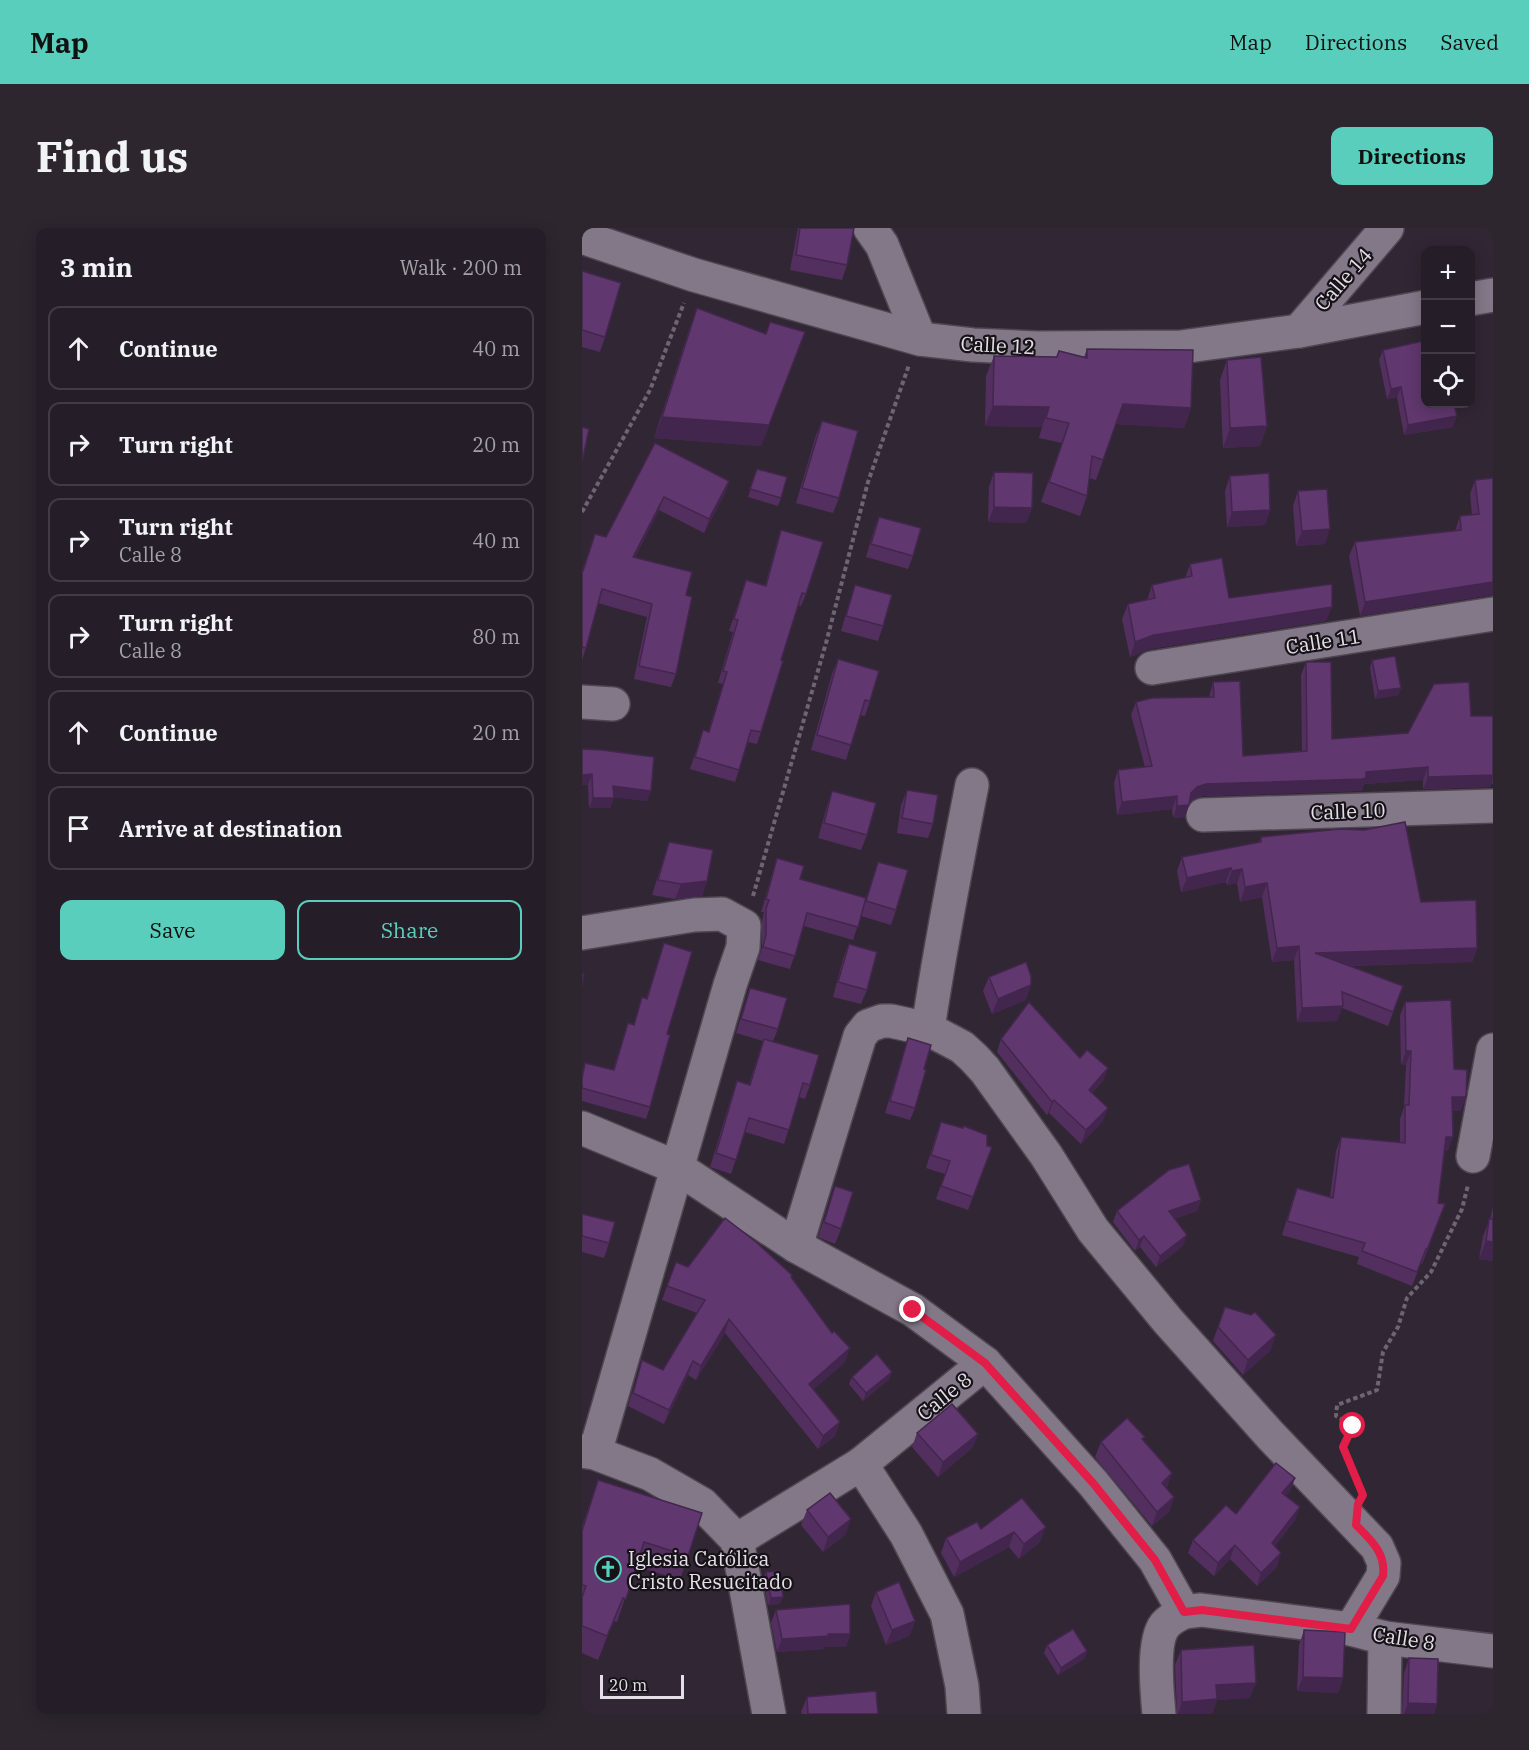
<!DOCTYPE html>
<meta charset="utf-8">
<style>
body{margin:0;font-family:"IBM Plex Serif",serif;background:#2d262f;color:#f1f3f6}
.controls{position:absolute;right:18px;top:18px;display:grid;overflow:hidden;border-radius:12px;box-shadow:0 3px 15px #0003}
.controls button{width:54px;height:54px;display:grid;place-items:center;padding:0;border:0;border-bottom:2px solid #423b44;background:#251d27;color:#f1f3f6;font:30px sans-serif}
.scale{position:absolute;left:18px;bottom:15px;width:84px;box-sizing:border-box;padding-left:6px;border:3px solid #e4dee6;border-top:0;font-size:16px;line-height:21px;white-space:nowrap;color:#e4dee6;-webkit-text-stroke:4px #161218;paint-order:stroke}
.stop{position:absolute;width:18px;height:18px;margin:-14px;border:4px solid #e11d48;border-radius:50%;background:#fff}
.stop.end{background:#e11d48;border-color:#fff;box-shadow:0 2px 6px #0008}
.list{margin:0;padding:0;list-style:none}
h2{display:flex;justify-content:space-between;align-items:center;height:78px;margin:0;padding:0 24px;font-size:26px}
h2 small{font-size:20px;font-weight:400;color:#a3a2a7}
.list li{display:grid;grid-template-columns:39px 1fr auto;gap:18px;align-items:center;box-sizing:border-box;height:84px;margin:0 12px 12px;padding:0 12px;border:2px solid #423b44;border-radius:12px}
.list b{display:block;font-size:22px;white-space:nowrap}
.list p{margin:0;font-size:20px;white-space:nowrap;color:#a3a2a7}
.list em{font-size:20px;font-style:normal;color:#a3a2a7}
.actions{display:flex;gap:12px;padding:18px 24px}
.actions a{flex:1;padding:14px 0;border:2px solid #5acebc;border-radius:12px;text-align:center;font-size:21px;color:#5acebc}
.actions .main{background:#5acebc;color:#111}
.icon{flex:none;width:33px;height:33px;fill:none;stroke:currentColor;stroke-width:2;stroke-linecap:round;stroke-linejoin:round}
.map{position:relative;flex:none;width:911px;height:1486px;overflow:hidden;border-radius:12px}
header{display:flex;align-items:center;gap:36px;box-sizing:border-box;height:84px;padding:0 30px;background:#5acebc;color:#111}
header strong{font-size:28px}
nav{display:flex;gap:33px;margin-inline-start:auto;font-size:21px}
.intro{display:flex;align-items:center;justify-content:space-between;box-sizing:border-box;height:144px;padding:0 36px}
h1{margin:0;font-size:42px}
.button{padding:15px 27px;border-radius:12px;background:#5acebc;color:#111;font-size:21px;font-weight:700}
main{display:flex;gap:36px;padding:0 36px}
aside{flex:1;background:#251d27;border-radius:12px;box-shadow:0 3px 15px #0003}
.map>svg:first-child{display:block}
</style>
<header>
<strong>Map</strong>
<nav><a>Map</a><a>Directions</a><a>Saved</a></nav>
</header>
<div class="intro"><h1>Find us</h1><a class="button">Directions</a></div>
<main>
<aside>
<h2>3 min<small>Walk · 200 m</small></h2>
<ul class="list">
<li><svg class="icon" aria-label="ahead" viewBox="0 0 24 24"><path d="M12 20V5M6 11l6-6 6 6"/></svg><div><b>Continue</b></div><em>40 m</em></li>
<li><svg class="icon" aria-label="right" viewBox="0 0 24 24"><path d="M7 20v-9h11M14 6l5 5-5 5"/></svg><div><b>Turn right</b></div><em>20 m</em></li>
<li><svg class="icon" aria-label="right" viewBox="0 0 24 24"><path d="M7 20v-9h11M14 6l5 5-5 5"/></svg><div><b>Turn right</b><p>Calle 8</p></div><em>40 m</em></li>
<li><svg class="icon" aria-label="right" viewBox="0 0 24 24"><path d="M7 20v-9h11M14 6l5 5-5 5"/></svg><div><b>Turn right</b><p>Calle 8</p></div><em>80 m</em></li>
<li><svg class="icon" aria-label="ahead" viewBox="0 0 24 24"><path d="M12 20V5M6 11l6-6 6 6"/></svg><div><b>Continue</b></div><em>20 m</em></li>
<li><svg class="icon" aria-label="arrive" viewBox="0 0 24 24"><path d="M6 21V4h12l-3 4 3 4H6"/></svg><div><b>Arrive at destination</b></div></li>
</ul>
<div class="actions"><a class="main">Save</a><a>Share</a></div>
</aside>
<div class="map">
<svg width="911" height="1486" viewBox="0 0 911 1486">
<rect width="100%" height="100%" fill="#312734"/>
<g fill="none" stroke-linecap="round" stroke-linejoin="round">
<g stroke="#4e4651" stroke-width="36">
<g id="street">
<path d="M288,0L300,17L338,111"/>
<path d="M717,103L805,0"/>
<path d="M570,440L911,386"/>
<path d="M0,474L31,476"/>
<path d="M621,587L911,578"/>
<path d="M0,705L112,687L140,686L162,698L161,719L148,757L13,1225"/>
<path d="M346,801C358,719 374,638 390,557"/>
<path d="M0,900L96,940L214,1018L331,1082L403,1135L511,1255L573,1332L602,1384L619,1382L769,1401L803,1410L911,1423"/>
<path d="M891,928L911,822"/>
<path d="M214,1018L278,808L286,798L300,793H309L346,801L380,819L392,830L403,842L464,927L511,1002L586,1093L689,1208L795,1319L802,1335L801,1348L769,1401"/>
<path d="M279,1236L324,1306L365,1386L380,1458L382,1486"/>
<path d="M155,1312L279,1236L403,1135"/>
<path d="M577,1486C575,1465 570,1413 583,1397C587,1392 596,1387 602,1384"/>
<path d="M802,1486L803,1410"/>
</g>
</g>
<g stroke="#4e4651" stroke-width="36">
<g id="secondary">
<path d="M0,9L112,47L338,111L391,117L455,120L599,119L717,103L844,79"/>
<path d="M888,71L911,67"/>
<path d="M0,1223L13,1225L68,1246L120,1276L155,1312L187,1486"/>
</g>
</g>
<g stroke="#6e6570" stroke-width="4" stroke-dasharray="4.5 3" stroke-linecap="butt">
<path d="M0,284L68,162L102,75"/>
<path d="M171,668L244,415L286,254L327,137"/>
<path d="M774,1250L761,1219L771,1198L754,1188L755,1177L795,1162L801,1124L816,1099L825,1070L849,1044L880,981L886,957"/>
</g>
<use href="#street" stroke="#837888" stroke-width="33"/>
<use href="#secondary" stroke="#837888" stroke-width="33"/>
</g>
<g fill="#532f5f">
<path d="M216,0H272L265,37L260,52L208,42Z"/>
<path d="M0,43L23,109L18,124L0,119Z"/>
<path d="M115,80L215,126L179,218L72,210L107,102Z"/>
<path d="M842,115L871,199L822,207L815,169L805,171L797,132L801,122Z"/>
<path d="M505,121L609,180L602,200L534,196L514,252L507,250L505,268L498,288L459,274L480,215L457,210L460,199L403,198L404,148L412,128L474,129L477,123L502,129Z"/>
<path d="M645,132L685,198L678,218L641,220L638,152Z"/>
<path d="M240,193L257,270L251,285L214,275L234,207Z"/>
<path d="M73,215L147,253L142,267L122,305L77,282L53,329L104,367L94,446L89,459L52,451L65,389L16,375L4,420L0,432V343L13,306L24,309Z"/>
<path d="M175,241L199,270L196,278L166,269Z"/>
<path d="M412,244L450,280L444,295L406,294L407,259Z"/>
<path d="M648,248L688,282L683,297L645,299L643,263Z"/>
<path d="M911,250V368L908,367L778,388L767,328L773,314L873,303L878,288L890,287L888,266L893,252Z"/>
<path d="M716,263L743,316L714,318L711,278Z"/>
<path d="M297,289L331,328L326,341L284,329L292,302Z"/>
<path d="M199,302L224,366L219,378L216,377L199,432L179,504L175,516L166,514L153,554L108,541L121,502L126,504L141,456L136,455L151,404L147,403L164,352L183,358L195,314Z"/>
<path d="M608,336L647,370L744,393L567,421L548,429L540,391L546,376L565,372L570,357L603,350Z"/>
<path d="M273,357L301,398L296,413L259,403L268,372Z"/>
<path d="M256,431L288,473L283,488L278,487L264,532L229,522L250,446Z"/>
<path d="M790,432L819,460L816,467L793,471L788,440Z"/>
<path d="M724,434L750,511L826,505L889,488H911V556L909,555L908,559L841,561V552L782,556L780,563H775L620,568L611,571L608,575L603,589L591,590L590,581L535,587L532,555L536,542L563,539L549,487L554,474L627,469L631,454L661,528L720,523L719,447Z"/>
<path d="M0,521L69,563L65,573L32,569L28,580H7L6,557Z"/>
<path d="M325,562L351,596L346,610L315,605L319,577Z"/>
<path d="M250,563L285,607L279,622L236,610L245,578Z"/>
<path d="M679,609L839,674L895,720L890,734L768,738L821,758L806,798L760,780L755,793L715,794L712,732L690,734L680,669L658,674L655,655L645,657L644,654L599,664L595,643L600,629L677,614Z"/>
<path d="M87,614L125,653L120,668L93,671L70,667Z"/>
<path d="M195,630L218,651L281,680L296,634L314,682L309,697L279,688L271,712L222,698L208,741L176,732L180,720V693L182,684H179Z"/>
<path d="M82,715L85,806L68,879L64,891L0,873V845L3,835L31,842L46,795L52,796L60,769L64,771Z"/>
<path d="M267,716L285,762L279,776L251,769L261,731Z"/>
<path d="M407,749L444,772L410,786L401,763Z"/>
<path d="M168,760L196,801L191,813L228,857L223,871L217,869L202,916L163,904L149,946L128,939L150,867L155,853L167,856L181,813L154,805Z"/>
<path d="M823,774L872,841L879,883H871L866,923H863L856,975L863,976L840,1036L839,1035L830,1058L775,1036L777,1029L700,1007L710,974L715,960L748,969L754,923L759,909L818,914V891L822,879L824,837H819L818,788Z"/>
<path d="M326,810L342,841L333,880L328,892L303,885Z"/>
<path d="M419,811L498,830L526,840L521,853L510,865L521,893L499,916L467,885L465,887L415,824Z"/>
<path d="M359,894L410,919L386,982L354,971L363,946L344,940L354,907Z"/>
<path d="M253,958L259,1001L253,1016L236,1009Z"/>
<path d="M619,972L615,983L592,991L601,1018L574,1039L558,1019L553,1023L531,994L535,983Z"/>
<path d="M911,979V1033L897,1031L901,1008L908,991Z"/>
<path d="M0,986L27,1015L22,1030L0,1024Z"/>
<path d="M94,1034L106,1039L210,1047L209,1050L263,1134L232,1161L253,1208L236,1221L143,1105L114,1152L106,1147L82,1196L46,1178L60,1132L81,1142L115,1085L80,1072Z"/>
<path d="M643,1079L689,1122L661,1147L631,1113Z"/>
<path d="M310,1144L307,1151L281,1173L267,1156L270,1149Z"/>
<path d="M335,1205L396,1206L390,1220L356,1249L330,1219Z"/>
<path d="M561,1212L584,1260L592,1269L587,1284L570,1298L513,1229L519,1214Z"/>
<path d="M713,1250L708,1263L704,1268L713,1292L693,1318L695,1339L675,1358L648,1331L632,1348L606,1325L611,1312Z"/>
<path d="M16,1252L106,1328L98,1352L54,1338L35,1394L32,1393L16,1432L0,1425V1299Z"/>
<path d="M440,1270L458,1314L437,1331L427,1319L372,1349L359,1325L364,1310L399,1301Z"/>
<path d="M225,1282L264,1306L241,1324L219,1297Z"/>
<path d="M184,1344L198,1376L186,1377L181,1352Z"/>
<path d="M294,1364L333,1393L327,1408L304,1417L289,1378Z"/>
<path d="M194,1382L268,1406L264,1419H242V1421L195,1424L189,1395Z"/>
<path d="M722,1402L761,1450L756,1465L715,1463L717,1417Z"/>
<path d="M465,1417L505,1423L502,1431L476,1447L462,1425Z"/>
<path d="M599,1422L668,1470L635,1472L630,1486H595L593,1437Z"/>
<path d="M827,1430L855,1476L852,1486H820L822,1445Z"/>
<path d="M225,1469L296,1486H220L219,1484Z"/>
</g>
<g fill="#43264d">
<path d="M223,104L179,218L72,210L80,189Z"/>
<path d="M819,159L815,169L805,171L809,161Z"/>
<path d="M541,176L609,180L602,200L534,196Z"/>
<path d="M411,178L467,179L460,199L403,198Z"/>
<path d="M875,188L871,199L822,207L826,197Z"/>
<path d="M685,198L678,218L641,220L648,200Z"/>
<path d="M147,253L142,267L122,305L127,291Z"/>
<path d="M82,269L77,282L46,342L51,329Z"/>
<path d="M412,279L450,280L444,295L406,294Z"/>
<path d="M688,282L683,297L645,299L650,284Z"/>
<path d="M748,301L743,316L714,318L720,303Z"/>
<path d="M911,354V368L908,367L778,388L783,374Z"/>
<path d="M750,379L744,393L567,421L548,429L553,414L572,407Z"/>
<path d="M819,460L816,467L793,471L796,463Z"/>
<path d="M846,539L841,552L782,556L780,563H775L620,568L611,571L606,577H607L603,589L591,590L595,578L615,559L624,556Z"/>
<path d="M10,546L6,557H0V547Z"/>
<path d="M911,547V551L908,559L841,561L846,549Z"/>
<path d="M31,558L69,563L65,573L28,569Z"/>
<path d="M595,568L590,581L535,587L540,574Z"/>
<path d="M11,570H32L28,580H7Z"/>
<path d="M649,640L644,654L599,664L605,650Z"/>
<path d="M660,641L655,655L645,657L650,643Z"/>
<path d="M125,653L120,668L93,671L99,656Z"/>
<path d="M685,655L680,669L658,674L663,659Z"/>
<path d="M717,718L712,732L690,734L695,720Z"/>
<path d="M895,720L890,734L728,739L733,725Z"/>
<path d="M449,757L444,772L410,786L416,771Z"/>
<path d="M761,778L755,793L715,794L720,780Z"/>
<path d="M824,823H829L824,837H819Z"/>
<path d="M526,840L521,853L502,875L507,862Z"/>
<path d="M870,869H884L879,883H865Z"/>
<path d="M472,872L467,885L465,887L470,874Z"/>
<path d="M526,880L521,893L499,916L504,902Z"/>
<path d="M864,909H871L866,923H859Z"/>
<path d="M619,972L615,983L583,994L587,983Z"/>
<path d="M605,1007L601,1018L574,1039L578,1028Z"/>
<path d="M562,1008L558,1019L553,1023L557,1012Z"/>
<path d="M904,1013L911,1014V1033L897,1031Z"/>
<path d="M147,1091L143,1105L114,1152L119,1138Z"/>
<path d="M694,1107L689,1122L661,1147L666,1132Z"/>
<path d="M268,1120L263,1134L222,1170L227,1156Z"/>
<path d="M111,1133L106,1147L82,1196L87,1182Z"/>
<path d="M310,1144L307,1151L281,1173L284,1165Z"/>
<path d="M258,1194L253,1208L236,1221L241,1208Z"/>
<path d="M396,1206L390,1220L356,1249L361,1234Z"/>
<path d="M590,1245L585,1260L574,1269L580,1255Z"/>
<path d="M713,1250L708,1263L696,1278L700,1265Z"/>
<path d="M592,1269L587,1284L570,1298L575,1284Z"/>
<path d="M718,1279L713,1292L685,1328L690,1315Z"/>
<path d="M269,1291L264,1306L241,1324L246,1309Z"/>
<path d="M464,1299L458,1314L437,1331L442,1316Z"/>
<path d="M432,1304L427,1319L372,1349L378,1334Z"/>
<path d="M653,1317L648,1331L632,1348L636,1335Z"/>
<path d="M699,1325L695,1339L675,1358L679,1345Z"/>
<path d="M201,1369L198,1376L186,1377L189,1370Z"/>
<path d="M41,1370L32,1393L16,1432L25,1408Z"/>
<path d="M333,1393L327,1408L304,1417L310,1402Z"/>
<path d="M246,1406H268L264,1419H242V1421L195,1424L200,1411Z"/>
<path d="M505,1423L502,1431L476,1447L479,1440Z"/>
<path d="M721,1449L761,1450L756,1465L715,1463Z"/>
<path d="M674,1455L668,1470L635,1472L630,1486H596L600,1474L634,1457Z"/>
<path d="M826,1475L855,1476L852,1486H822Z"/>
</g>
<g fill="#60376e" stroke="#43264d" stroke-width="1.5">
<path d="M218,0H272L265,37L214,27Z"/>
<path d="M0,43L39,55L23,109L0,102Z"/>
<path d="M115,80L184,106L188,94L223,104L187,197L80,189Z"/>
<path d="M841,113L842,115H843V176H872L875,188L826,197L819,159L809,161L801,122Z"/>
<path d="M505,121L611,122L609,180L541,176L521,232L510,228L505,268L467,254L487,195L464,190L467,179L411,178L412,128L475,129L477,123L505,130Z"/>
<path d="M679,129L685,198L648,200L645,132Z"/>
<path d="M240,193L276,203L257,270L220,260Z"/>
<path d="M0,199L7,201L0,234Z"/>
<path d="M73,215L147,253L127,291L82,269L51,329L110,344L104,367L110,369L94,446L57,438L70,376L20,361L4,420L0,419V343H1L13,306L24,309Z"/>
<path d="M175,241L205,249L199,270L168,261Z"/>
<path d="M412,244L451,245L450,280L412,279Z"/>
<path d="M687,245L688,282L650,284L648,248Z"/>
<path d="M911,250V354L783,374L773,314L879,302L878,288L897,286L893,252Z"/>
<path d="M745,261L748,301L720,303L716,263Z"/>
<path d="M297,289L339,300L331,328L289,316Z"/>
<path d="M199,302L241,314L224,366L220,365L199,432L201,433L179,504L169,502L157,542L113,529L121,502L127,504L145,444L141,443L156,392L152,391L164,352L184,358Z"/>
<path d="M640,330L647,370L750,356V379L572,407L553,414L546,376L573,370L570,357L610,348L608,336Z"/>
<path d="M273,357L310,367L301,398L264,388Z"/>
<path d="M813,428L819,460L796,463L790,432Z"/>
<path d="M256,431L297,443L288,473L283,472L269,517L235,507Z"/>
<path d="M724,434H749L750,511L826,505L852,456L887,454L889,488H911V547L846,549V539L784,544V550L780,551L624,556L615,559L609,565L607,577L595,578V568L540,574L536,542L570,538L554,474L570,470L632,469L631,454L658,453L661,528L725,523Z"/>
<path d="M0,521L20,522L72,529L69,563L31,558L32,570H11L10,546L0,547Z"/>
<path d="M325,562L356,567L351,596L320,590Z"/>
<path d="M250,563L294,575L285,607L242,595Z"/>
<path d="M823,594L839,674L894,672L895,720L733,725L821,758L811,784L760,764L761,778L720,780L717,718L695,720L685,655L663,659L660,641L650,643L649,640L605,650L600,629L679,614V609L758,601L782,602Z"/>
<path d="M87,614L131,622L125,653L99,656L76,652Z"/>
<path d="M195,630L222,638L218,651L284,670L276,699L225,685L213,728L181,719L184,707V681L187,672L184,671Z"/>
<path d="M296,634L326,642L314,682L284,673Z"/>
<path d="M82,715L110,724L85,806L88,807L68,879L0,860V850L3,835L32,842L46,795L52,797L60,769L65,771Z"/>
<path d="M267,716L295,724L285,762L256,754Z"/>
<path d="M444,734L449,748V757L416,771L407,749Z"/>
<path d="M0,745L2,746L0,758Z"/>
<path d="M168,760L205,770L196,801L159,791Z"/>
<path d="M869,772L872,841L885,842L884,869H870L871,909H864L856,975L863,976L845,1022L844,1021L835,1044L780,1023L783,1015L705,993L715,960L751,970L759,909L823,915V877H827L829,823H824L823,774Z"/>
<path d="M447,774L498,830L505,822L526,840L507,862L526,880L504,902L472,872L470,874L419,811Z"/>
<path d="M326,810L349,817L342,841L344,842L333,880L308,873Z"/>
<path d="M182,811L237,827L228,857L221,855L207,902L167,890L154,932L134,925L155,853L168,857Z"/>
<path d="M359,894L381,900L382,898L405,907V918L410,919L391,969L359,958L368,933L349,927Z"/>
<path d="M607,936L619,972L587,983L605,1007L578,1028L562,1008L557,1012L535,983L587,942Z"/>
<path d="M253,958L271,964L259,1001L242,994Z"/>
<path d="M0,986L33,994L27,1015L0,1008Z"/>
<path d="M143,990L174,1014L210,1047L209,1049L250,1105L252,1103L268,1120L227,1156L258,1194L241,1208L147,1091L119,1138L111,1133L87,1182L51,1165L60,1132L81,1142L123,1072L85,1058L94,1034L106,1039Z"/>
<path d="M907,991H911V1014L904,1013Z"/>
<path d="M643,1079L669,1087L673,1084L694,1107L666,1132L636,1099Z"/>
<path d="M295,1126L310,1144L284,1165L270,1149Z"/>
<path d="M370,1176L396,1206L361,1234L335,1205Z"/>
<path d="M545,1190L563,1209L560,1211L590,1245L580,1255L592,1269L575,1284L519,1214Z"/>
<path d="M694,1235L713,1250L700,1265L718,1279L690,1315L699,1325L679,1345L653,1317L636,1335L611,1312L644,1277L654,1286Z"/>
<path d="M16,1252L120,1285L106,1328L62,1314L44,1371L41,1370L25,1408L0,1398V1369L4,1358L0,1357V1303Z"/>
<path d="M248,1265L269,1291L246,1309L225,1282Z"/>
<path d="M440,1270L464,1299L442,1316L432,1304L378,1334L364,1310L395,1294L399,1301Z"/>
<path d="M198,1343L201,1369L189,1370L184,1344Z"/>
<path d="M317,1354L333,1393L310,1402L294,1364Z"/>
<path d="M268,1376V1406H246L247,1408L200,1411L194,1382Z"/>
<path d="M491,1401L505,1423L479,1440L465,1417Z"/>
<path d="M722,1402L763,1404L761,1450L721,1449Z"/>
<path d="M672,1417L674,1455L634,1457L635,1471L600,1474L599,1422Z"/>
<path d="M827,1430L856,1431L855,1476L826,1475Z"/>
<path d="M294,1463L296,1486H226L225,1469Z"/>
</g>
<g fill="none" stroke-linecap="round" stroke-linejoin="round">
<path stroke="#e11d48" stroke-width="8" d="M331,1082L403,1135L511,1255L573,1332L602,1384L620,1382L769,1401L801,1348C804,1325 789,1312 774,1297L776,1276L781,1267L761,1219L771,1198"/>
</g>
<defs>
<g id="church-ring" transform="scale(1.35)"><circle r="9.5" fill="#161218" stroke="#5acebc" stroke-width="1.5"/><path d="M-1.2-6h2.4v3.5h3.3v2.4h-3.3V6h-2.4V-.1h-3.3v-2.4h3.3Z" fill="#5acebc"/></g>
</defs>
<g fill-rule="evenodd">
<use href="#church-ring" x="26" y="1341"/>
</g>
<g text-anchor="middle" dominant-baseline="central" stroke-width="4.5" stroke-linejoin="round" paint-order="stroke">
<g font-size="20" fill="#e4dee6" stroke="#161218">
<text transform="translate(761 51) rotate(-49)">Calle 14</text>
<text transform="translate(416 117) rotate(3)">Calle 12</text>
<text transform="translate(741 413) rotate(-9)">Calle 11</text>
<text transform="translate(766 583) rotate(-2)">Calle 10</text>
<text transform="translate(362 1168) rotate(-39)">Calle 8</text>
<text transform="translate(822 1410) rotate(9)">Calle 8</text>
</g>
<g font-size="20" fill="#e4dee6" stroke="#161218" text-anchor="start">
<text x="46" y="1330">Iglesia Católica<tspan x="46" dy="23">Cristo Resucitado</tspan></text>
</g>
</g>
</svg>
<div class="controls">
<button>+</button>
<button>−</button>
<button><svg class="icon" aria-label="locate" viewBox="0 0 24 24"><circle cx="12" cy="12" r="6"/><path d="M12 2v4M12 18v4M2 12h4M18 12h4"/></svg></button>
</div>
<div class="scale">20 m</div>
<div class="stop" style="left:771px;top:1198px"></div>
<div class="stop end" style="left:331px;top:1082px"></div>
</div>
</main>
